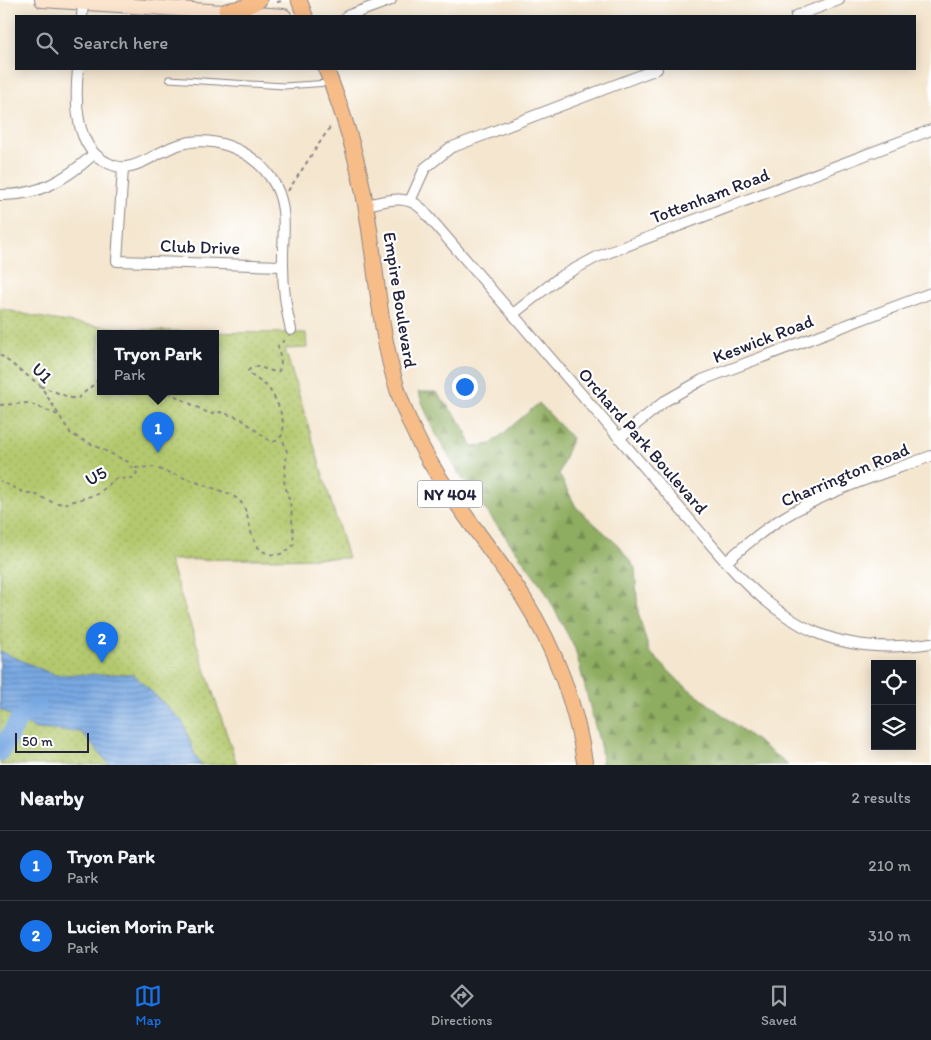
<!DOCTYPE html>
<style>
body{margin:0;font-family:Itim,sans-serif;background:#20242c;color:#f1f3f6}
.controls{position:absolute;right:15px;bottom:15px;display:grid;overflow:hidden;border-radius:0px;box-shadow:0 2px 12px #0003}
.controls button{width:45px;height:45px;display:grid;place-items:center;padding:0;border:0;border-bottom:1px solid #363941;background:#171b24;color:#f1f3f6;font:25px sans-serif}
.scale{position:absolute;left:15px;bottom:12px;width:74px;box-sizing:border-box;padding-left:5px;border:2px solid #22223b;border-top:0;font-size:14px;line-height:18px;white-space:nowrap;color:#22223b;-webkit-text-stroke:4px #fff;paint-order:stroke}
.you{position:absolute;left:464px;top:386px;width:18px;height:18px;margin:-12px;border:4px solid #fff;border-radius:50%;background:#1a73e8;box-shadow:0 0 0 8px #1a73e833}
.badge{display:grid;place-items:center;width:32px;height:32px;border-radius:50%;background:#1a73e8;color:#fff;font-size:16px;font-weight:700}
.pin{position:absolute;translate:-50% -41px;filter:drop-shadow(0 1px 2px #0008)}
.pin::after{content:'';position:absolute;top:26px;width:18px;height:15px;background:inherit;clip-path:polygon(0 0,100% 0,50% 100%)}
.popup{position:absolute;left:97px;top:330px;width:122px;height:65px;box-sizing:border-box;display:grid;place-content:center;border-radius:0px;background:#171b24;filter:drop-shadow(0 1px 4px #0005);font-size:16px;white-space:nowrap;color:#9ea1a6}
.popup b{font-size:19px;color:#f1f3f6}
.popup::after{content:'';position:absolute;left:50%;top:100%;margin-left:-10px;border:10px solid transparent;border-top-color:#171b24}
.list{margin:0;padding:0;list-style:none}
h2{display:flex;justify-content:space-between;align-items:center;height:65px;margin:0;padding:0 20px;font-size:21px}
h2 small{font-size:16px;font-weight:400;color:#9ea1a6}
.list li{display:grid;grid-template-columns:32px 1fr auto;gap:15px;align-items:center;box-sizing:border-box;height:70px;padding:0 20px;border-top:1px solid #363941}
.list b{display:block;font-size:19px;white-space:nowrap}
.list p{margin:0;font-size:16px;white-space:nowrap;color:#9ea1a6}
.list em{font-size:16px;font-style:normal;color:#9ea1a6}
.icon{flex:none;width:28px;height:28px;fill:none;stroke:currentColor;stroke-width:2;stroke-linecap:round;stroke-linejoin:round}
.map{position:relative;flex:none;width:931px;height:765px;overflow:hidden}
.search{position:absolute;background:#171b24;box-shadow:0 2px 12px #0003;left:15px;right:15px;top:15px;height:55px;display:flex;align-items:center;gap:12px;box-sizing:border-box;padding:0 18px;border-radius:0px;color:#9ea1a6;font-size:19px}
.sheet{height:205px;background:#171b24}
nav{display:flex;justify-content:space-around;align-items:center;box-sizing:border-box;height:70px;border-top:1px solid #363941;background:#171b24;font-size:14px;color:#9ea1a6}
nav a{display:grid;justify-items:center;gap:2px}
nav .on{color:#1a73e8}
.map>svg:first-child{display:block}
</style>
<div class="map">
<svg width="931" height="765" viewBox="0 0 931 765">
<defs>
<pattern id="forest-firs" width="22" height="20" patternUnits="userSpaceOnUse" patternTransform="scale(1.25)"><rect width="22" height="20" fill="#8fad61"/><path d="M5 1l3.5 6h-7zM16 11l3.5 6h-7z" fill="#748c51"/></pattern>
<pattern id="park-dots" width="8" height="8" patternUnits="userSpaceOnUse" patternTransform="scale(1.25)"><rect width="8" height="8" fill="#b4c96e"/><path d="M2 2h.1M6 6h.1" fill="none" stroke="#9aac60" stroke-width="1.8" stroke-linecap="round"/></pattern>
<pattern id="water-rules" width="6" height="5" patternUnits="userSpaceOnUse" patternTransform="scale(1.25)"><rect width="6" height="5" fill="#78a8e2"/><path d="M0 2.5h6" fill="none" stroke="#6288b8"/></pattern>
</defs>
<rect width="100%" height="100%" fill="#fff"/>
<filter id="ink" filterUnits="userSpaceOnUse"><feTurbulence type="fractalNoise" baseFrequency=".02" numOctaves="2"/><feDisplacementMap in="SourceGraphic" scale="10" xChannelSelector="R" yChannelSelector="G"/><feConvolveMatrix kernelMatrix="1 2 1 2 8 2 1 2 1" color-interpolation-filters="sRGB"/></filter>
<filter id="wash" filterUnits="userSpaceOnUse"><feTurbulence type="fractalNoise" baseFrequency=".0096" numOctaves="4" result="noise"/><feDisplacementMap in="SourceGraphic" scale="20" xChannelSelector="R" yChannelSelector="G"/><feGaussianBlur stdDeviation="1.12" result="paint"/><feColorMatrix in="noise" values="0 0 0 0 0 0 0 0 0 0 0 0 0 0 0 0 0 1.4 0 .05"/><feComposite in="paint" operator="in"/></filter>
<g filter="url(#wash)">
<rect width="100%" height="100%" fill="#f4e6cf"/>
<path fill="url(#forest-firs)" stroke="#58684e" d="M418,392H436L463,425L472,447L491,444L539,403L572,438L559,474L576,507L619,546L635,568L638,612L649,651L681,683L788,765H602L601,749L575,649L544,589L459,474L432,427Z"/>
<path fill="url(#park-dots)" stroke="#6b7654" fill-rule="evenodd" d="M0,308C99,335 204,332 306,333L307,348L285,349L348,558L169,560L237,765H0ZM100,334H216V392H100Z"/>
<path fill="url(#water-rules)" stroke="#4d658e" d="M0,651L54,675L133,674L183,722L196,758L201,765H110L81,732L36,729L0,709Z"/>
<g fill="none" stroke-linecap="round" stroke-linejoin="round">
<path stroke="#78a8e2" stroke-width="18" d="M0,753L19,719L38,707"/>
</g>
</g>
<g filter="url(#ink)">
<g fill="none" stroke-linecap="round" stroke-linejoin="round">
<g stroke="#8b8485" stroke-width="7">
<path id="service" d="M169,79L284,86L329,83"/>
</g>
<g stroke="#8b8485" stroke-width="12">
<g id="minor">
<path d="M82,16L83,3"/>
<path d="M347,16L391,0"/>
<path d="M796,16L839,0"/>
<path d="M78,69C75,100 74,148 108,163C114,166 120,168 126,167C143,165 158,152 175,146C210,133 250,148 271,178C290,205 282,235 283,266C283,287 286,309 291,330"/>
<path d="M123,168L117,261L283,266"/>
<path d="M0,195C39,196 66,179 94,154"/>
<path d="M410,201L425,168L450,148L657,69"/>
<path d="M366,205C386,201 406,193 422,209L726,562C786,629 840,657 931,643"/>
<path d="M513,314L560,277L597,257L931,130"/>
<path d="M619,438L665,401L702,380L931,293"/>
<path d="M726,562C745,545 764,529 786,516C831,489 883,474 931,456"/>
</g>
</g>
<g stroke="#8b8485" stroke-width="16">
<path id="secondary" d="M42,0L284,16"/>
</g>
<g stroke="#8b8485" stroke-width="17">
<g id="primary">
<path d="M299,0L305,16"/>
<path d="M226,11L245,7L259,0"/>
<path d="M326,69C344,114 358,159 366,207C378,276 379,345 405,411C432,481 484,536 524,599C555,648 577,707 585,765"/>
</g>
</g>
<g stroke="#8b8485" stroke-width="2" stroke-dasharray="4 4" stroke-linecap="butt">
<path d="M277,2L282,1"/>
<path d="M288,191L330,127"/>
<path d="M0,355L40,385L71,434L128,462L137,473L134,478L115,479L98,494L64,504L52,502L32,493H25L0,481"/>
<path d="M40,386L71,398H78L100,379"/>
<path d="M168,392L210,414L220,412L240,418L271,442C295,440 278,400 269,389C263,381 253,379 248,371C256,360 268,374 279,371L281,362L278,346L287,338"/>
<path d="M0,405L29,403L58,415"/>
<path d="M135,468L153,467L230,494C233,496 237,498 240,501C253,516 246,549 270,554C281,557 287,551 294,544L291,507L284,481L287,452L282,437"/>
</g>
<use href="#service" stroke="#fff" stroke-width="5"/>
<use href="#minor" stroke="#fff" stroke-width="10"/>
<use href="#secondary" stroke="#fce5cf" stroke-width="14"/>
<use href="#primary" stroke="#f7bd88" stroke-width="15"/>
</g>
</g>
<g text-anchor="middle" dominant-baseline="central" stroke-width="4.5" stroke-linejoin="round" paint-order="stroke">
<rect fill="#fff" stroke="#646476" stroke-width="1" x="417.5" y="480.5" width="65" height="27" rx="4"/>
<g font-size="16" font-weight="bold" fill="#22223b">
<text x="450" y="494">NY 404</text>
</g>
<g font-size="18" fill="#22223b" stroke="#fff">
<text transform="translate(710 196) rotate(-21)">Tottenham Road</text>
<text transform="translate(200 247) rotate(2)">Club Drive</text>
<text transform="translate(400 300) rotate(81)">Empire Boulevard</text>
<text transform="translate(763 339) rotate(-21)">Keswick Road</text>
<text transform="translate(42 373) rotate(45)">U1</text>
<text transform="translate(643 441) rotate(49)">Orchard Park Boulevard</text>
<text transform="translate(845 475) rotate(-23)">Charrington Road</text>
<text transform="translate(96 476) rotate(-29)">U5</text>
</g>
</g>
</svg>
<div class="controls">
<button><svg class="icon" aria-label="locate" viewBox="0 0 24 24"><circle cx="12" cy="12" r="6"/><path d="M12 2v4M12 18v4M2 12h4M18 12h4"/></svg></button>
<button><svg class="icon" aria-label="layers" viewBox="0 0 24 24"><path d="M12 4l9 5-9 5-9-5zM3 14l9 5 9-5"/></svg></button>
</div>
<div class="scale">50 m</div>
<div class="you"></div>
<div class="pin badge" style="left:158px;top:453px">1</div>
<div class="popup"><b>Tryon Park</b>Park</div>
<div class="pin badge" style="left:102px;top:663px">2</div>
<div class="search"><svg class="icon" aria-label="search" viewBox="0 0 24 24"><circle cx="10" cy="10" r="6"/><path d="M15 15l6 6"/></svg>Search here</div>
</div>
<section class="sheet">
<h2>Nearby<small>2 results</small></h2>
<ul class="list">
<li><span class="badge">1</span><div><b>Tryon Park</b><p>Park</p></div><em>210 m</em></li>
<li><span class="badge">2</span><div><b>Lucien Morin Park</b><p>Park</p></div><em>310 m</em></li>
</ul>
</section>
<nav>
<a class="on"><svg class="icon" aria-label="map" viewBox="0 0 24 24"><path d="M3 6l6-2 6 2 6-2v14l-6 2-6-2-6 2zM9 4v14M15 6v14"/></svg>Map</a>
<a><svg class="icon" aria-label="directions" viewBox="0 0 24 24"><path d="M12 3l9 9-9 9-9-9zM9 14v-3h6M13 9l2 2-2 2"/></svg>Directions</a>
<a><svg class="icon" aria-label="saved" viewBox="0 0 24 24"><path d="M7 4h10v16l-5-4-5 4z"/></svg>Saved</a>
</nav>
